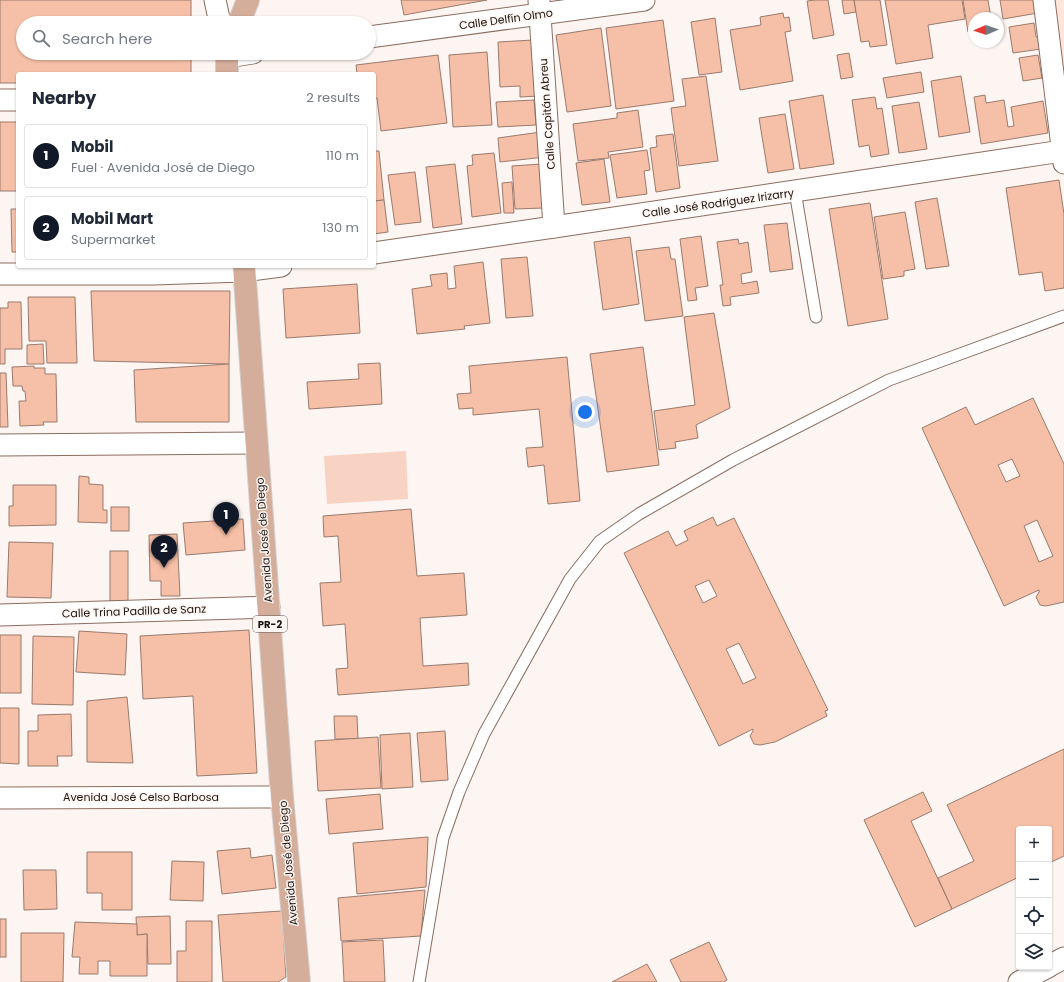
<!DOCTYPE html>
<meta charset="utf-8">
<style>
body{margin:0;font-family:Poppins,sans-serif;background:#f6f6f7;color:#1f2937}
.controls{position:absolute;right:12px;bottom:12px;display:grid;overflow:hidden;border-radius:4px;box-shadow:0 1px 3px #0004}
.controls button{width:36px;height:36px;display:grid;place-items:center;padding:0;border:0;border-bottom:1px solid #e0e1e3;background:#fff;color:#1f2937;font:20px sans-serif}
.compass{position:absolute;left:968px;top:12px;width:36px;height:36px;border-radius:50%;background:#fff;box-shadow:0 1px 3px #0004;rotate:268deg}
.you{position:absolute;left:585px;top:412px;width:14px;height:14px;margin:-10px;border:3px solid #fff;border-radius:50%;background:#1a73e8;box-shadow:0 0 0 6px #1a73e833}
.badge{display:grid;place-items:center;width:26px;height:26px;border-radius:50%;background:#111827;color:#fff;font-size:13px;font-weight:700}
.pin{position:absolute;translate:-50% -33px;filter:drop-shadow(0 1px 2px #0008)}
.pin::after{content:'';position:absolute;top:21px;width:14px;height:12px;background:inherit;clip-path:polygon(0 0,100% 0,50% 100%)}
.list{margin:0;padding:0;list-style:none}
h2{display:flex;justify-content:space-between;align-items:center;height:52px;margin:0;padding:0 16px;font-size:17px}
h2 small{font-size:13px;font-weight:400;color:#747a83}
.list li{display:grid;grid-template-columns:26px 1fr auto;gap:12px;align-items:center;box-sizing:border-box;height:64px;margin:0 8px 8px;padding:0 8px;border:1px solid #e0e1e3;border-radius:4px}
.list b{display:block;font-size:15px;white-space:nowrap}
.list p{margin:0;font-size:13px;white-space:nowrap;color:#747a83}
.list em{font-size:13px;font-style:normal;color:#747a83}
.icon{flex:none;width:22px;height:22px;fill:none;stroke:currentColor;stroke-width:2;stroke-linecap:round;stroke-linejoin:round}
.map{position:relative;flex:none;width:1064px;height:982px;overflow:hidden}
.search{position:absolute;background:#fff;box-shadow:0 1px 3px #0004;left:16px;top:16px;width:360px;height:44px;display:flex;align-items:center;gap:10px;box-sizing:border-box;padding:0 14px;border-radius:22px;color:#747a83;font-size:15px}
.panel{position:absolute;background:#fff;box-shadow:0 1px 3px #0004;left:16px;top:72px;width:360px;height:196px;border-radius:4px}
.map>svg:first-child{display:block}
</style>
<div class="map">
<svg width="1064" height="982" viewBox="0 0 1064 982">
<rect width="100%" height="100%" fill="#fcf5f2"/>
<path fill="#ffe5da" d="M1052,0H1064V98Z"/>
<path fill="#f8d3c3" d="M406,451L408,499L327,504L324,456Z"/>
<g fill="#f6bfa7" stroke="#9a7b6d" fill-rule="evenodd">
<path d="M0,0H191V23H23V53H191V74H18V83H0Z"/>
<path d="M401,0H487L404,15Z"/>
<path d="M815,0H828L834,35L813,39L807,1Z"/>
<path d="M842,0H854L856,12L844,14Z"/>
<path d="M854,0H880L887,45L870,47L869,41L861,42Z"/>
<path d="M885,0H962L965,19L928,25L933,58L896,64Z"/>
<path d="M963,0H988L991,18H974V31L968,32Z"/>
<path d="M1000,0H1036L1038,13L1003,19Z"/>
<path d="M783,13L784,18L789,17L791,31L785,32L793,81L740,90L730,30L761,25L760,17Z"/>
<path d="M715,18L722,72L699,75L691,22Z"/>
<path d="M663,20L674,101L616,109L606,28Z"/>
<path d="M1034,23L1036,37H1039L1041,49L1013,53L1009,27Z"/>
<path d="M601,28L611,106L567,112L556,35Z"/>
<path d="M533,40L539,96L520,97V86L500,87L498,42Z"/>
<path d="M487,52L492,125L453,127L449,55Z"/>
<path d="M849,53L853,77L841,79L837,55Z"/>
<path d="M438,55L447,123L381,131L377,98H374V74H357L356,65Z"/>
<path d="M1038,55L1042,78L1023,81L1019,58Z"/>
<path d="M921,72L924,92L887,98L883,78Z"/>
<path d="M706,76L718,161L679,166L671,108L686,106L682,79Z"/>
<path d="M961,76L970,132L939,137L931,81Z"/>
<path d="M823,95L834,164L800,169L789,101Z"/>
<path d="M985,95L986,103L1004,100L1008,127L1014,126L1011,107L1043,101L1048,133L981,144L974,97Z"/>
<path d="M875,97L877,109L882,108L889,154L871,157L869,145L859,147L852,100Z"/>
<path d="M534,100L536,125L498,127L496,102Z"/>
<path d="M919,102L927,149L899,153L892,106Z"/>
<path d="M638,110L643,147L608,152L609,158L578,161L573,124L617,118V113Z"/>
<path d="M785,114L794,169L768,173L759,118Z"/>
<rect x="0" y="122" width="18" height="69"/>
<path d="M541,132L545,157L500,162L498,138Z"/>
<path d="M673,134L680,188L656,192L650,148L657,147L656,136Z"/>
<path d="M647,150L650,170L644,171L647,194L617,198L610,155Z"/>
<path d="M374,151H379L384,200L374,201Z"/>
<path d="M494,153L501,213L472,217L467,166L473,165L472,155Z"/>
<path d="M604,159L610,202L582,205L576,163Z"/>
<path d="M455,164L462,224L433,228L426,167Z"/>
<path d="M541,164L544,208L515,209L512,166Z"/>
<path d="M415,172L421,222L395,225L388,175Z"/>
<path d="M1059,180L1064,214V288L1045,291L1042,272L1019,275L1006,188Z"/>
<path d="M512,182L514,213H504L502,183Z"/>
<path d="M937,198L949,266L926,269L915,202Z"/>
<path d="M384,200L388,232L374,234V201Z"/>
<path d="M870,203L888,319L848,326L829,209Z"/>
<path d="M11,209H18V252H12Z"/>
<path d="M905,212L915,269L904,271V276L883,279L874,217Z"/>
<path d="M787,223L793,269L770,272L764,225Z"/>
<path d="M701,236L708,286L695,288L697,300L688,301L680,239Z"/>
<path d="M630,237L639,304L603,310L594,242Z"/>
<path d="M738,239L739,244L748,242L752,272L741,274L742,284L757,281L759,293L730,297L731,305L723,306L720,285H723L717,242Z"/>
<path d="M669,247L671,259H675L683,316L645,321L636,251Z"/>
<path d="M527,257L533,316L506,318L501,259Z"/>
<path d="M483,262L490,323L464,326L465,329L417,334L412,289L432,286L430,275L447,273L448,289L456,288L454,266Z"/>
<path d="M357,284L360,333L286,338L283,289Z"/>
<path d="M91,291H230L229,364L94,361Z"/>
<path d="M28,297H75L77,363H47L46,341H29Z"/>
<path d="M8,302H21L22,349H5V364H0V308H8Z"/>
<path d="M714,313L730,408L696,425L698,438L675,442L676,448L659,450L654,411L695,405L684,317Z"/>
<path d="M43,344L44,364H27V345Z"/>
<path d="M643,347L659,465L607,472L590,354Z"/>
<path d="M567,357L580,501L548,504L544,465L528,467L526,448L543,447L539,409L473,415V408L459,409L457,394L471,393L469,366Z"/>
<path d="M380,363L382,404L309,409L307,382L359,379L358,364Z"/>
<path d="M229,364V422H136L134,370Z"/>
<path d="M34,366V368H45V374H56L57,422H43L44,425L20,426L19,401H26L25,391H23L22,386H13L12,367Z"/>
<path d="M0,373H6L8,427H0Z"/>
<path d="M1033,398L1064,464V602L1046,606L1040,605L1036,597L1039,592V590L1004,606L922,428L966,407L975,425ZM1012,459L1020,476L1006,482L998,465ZM1037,520L1053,556L1039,562L1024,526Z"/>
<path d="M79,476L89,477V484L103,485V510H107V523L78,522Z"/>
<path d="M13,485H56V525L9,526V506H13Z"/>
<rect x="111" y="507" width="18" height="24"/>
<path d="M411,509L417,576L464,573L467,615L420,618L423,666L468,663L469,685L338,695L336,669L348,668L345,624L323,626L320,583L341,582L338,536L324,537L323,516Z"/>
<path d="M713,517L717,526L734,518L828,710L825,711L827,716L775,742L760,745L754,744L750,736L753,731V729L719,746L624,553L668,531L676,546L688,540L684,531ZM709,580L717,596L703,603L695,586ZM739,643L756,678L743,684L726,649Z"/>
<path d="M243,519L245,550L186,555L183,523Z"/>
<path d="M177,534L180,596H161V581H150L149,535Z"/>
<path d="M9,542L53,543L51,598L7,597Z"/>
<rect x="110" y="551" width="18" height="50"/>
<path d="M249,630L257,773L197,776L193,696L143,699L140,636Z"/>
<path d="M79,631L127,634L125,675L76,672Z"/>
<rect x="0" y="635" width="21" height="58"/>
<path d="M33,636L74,637L73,705L32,704Z"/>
<path d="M127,697L133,763L87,762V701Z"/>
<path d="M0,708H19V764L0,763Z"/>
<path d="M71,714L72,756H57L58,766H28V731H38V715Z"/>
<path d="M334,716H357L358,739H335Z"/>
<path d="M445,731L448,780L421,782L417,733Z"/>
<path d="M410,733L413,787L382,789L380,735Z"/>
<path d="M378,737L381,788L318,791L315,741Z"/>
<path d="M1064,749V856L1049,863V829H1019V877L952,909L938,878L974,861L947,805Z"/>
<path d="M923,792L932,811L911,821L952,909L915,927L864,820Z"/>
<path d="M380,794L383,829L329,834L326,799Z"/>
<path d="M428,837L426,887L357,894L353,843Z"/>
<path d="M250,848L251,858L272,855L276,888L222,894L217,851Z"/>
<path d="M87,852H132V910H102V893H87Z"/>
<path d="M172,861L204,862L203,901L170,900Z"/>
<path d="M23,870H56L57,909L24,910Z"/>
<path d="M425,890L421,936L341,941L338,898Z"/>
<path d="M282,911L286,977L278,982H223L218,915Z"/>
<path d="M170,916L171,964H148L147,934L137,935L136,917Z"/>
<rect x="0" y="919" width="6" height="38"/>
<path d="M186,921H212V982H177V951H186Z"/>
<path d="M75,922L137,924V935L147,934V976H110V961H98V974H79L80,957H72Z"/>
<path d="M21,933H64L63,982H21Z"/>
<path d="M383,940L385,982H344L342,942Z"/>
<path d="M709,942L727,980L724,982H681L670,960Z"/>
<path d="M647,964L657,982H612Z"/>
</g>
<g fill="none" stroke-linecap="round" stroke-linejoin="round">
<g stroke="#8b6d60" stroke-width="13">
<g id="service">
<path d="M795,191L816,317"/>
<path d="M419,982L443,838L459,792L484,734L570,579L600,541L639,514L733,460L889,380L1064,316"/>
</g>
</g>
<g stroke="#8b6d60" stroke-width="23">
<g id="minor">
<path d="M215,0L220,23"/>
<path d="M539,0L554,227"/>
<path d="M1044,0L1064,163"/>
<path d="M369,37L644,0"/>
<path d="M226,53L227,57L253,53"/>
<path d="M0,100H18"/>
<path d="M374,253L554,227L1062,151"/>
<path d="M0,274H153L244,271L281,266"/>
<path d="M0,445L256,443"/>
<path d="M0,615L269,607"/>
<path d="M0,798L282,797"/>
<path d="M1049,966L1064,958"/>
<path d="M1019,982L1048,967"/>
</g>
</g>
<g stroke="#d2d0cf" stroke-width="24">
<g id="primary">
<path d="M239,23L248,0"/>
<path d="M227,74V57L228,53"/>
<path d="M244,266L282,797L299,982"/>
</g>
</g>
<use href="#service" stroke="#fff" stroke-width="11"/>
<use href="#minor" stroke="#fff" stroke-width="21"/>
<use href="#primary" stroke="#d4ad9b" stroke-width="22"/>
</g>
<g text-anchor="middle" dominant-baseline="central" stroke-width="3" stroke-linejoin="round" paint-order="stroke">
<rect fill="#fcf5f2" stroke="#615752" stroke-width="1" x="253" y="616" width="34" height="16" rx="3"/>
<g font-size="10" font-weight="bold" fill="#1f130e">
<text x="270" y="624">PR-2</text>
</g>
<g font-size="11" fill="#1f130e" stroke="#fcf5f2">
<text transform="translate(506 19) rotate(-8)">Calle Delfín Olmo</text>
<text transform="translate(547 114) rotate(-94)">Calle Capitán Abreu</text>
<text transform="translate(718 203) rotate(-8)">Calle José Rodríguez Irizarry</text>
<text transform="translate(264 540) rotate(-94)">Avenida José de Diego</text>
<text transform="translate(134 611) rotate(-2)">Calle Trina Padilla de Sanz</text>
<text x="141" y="797">Avenida José Celso Barbosa</text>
<text transform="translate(288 863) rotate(-95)">Avenida José de Diego</text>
</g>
</g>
</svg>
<div class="controls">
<button>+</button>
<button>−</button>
<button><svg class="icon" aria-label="locate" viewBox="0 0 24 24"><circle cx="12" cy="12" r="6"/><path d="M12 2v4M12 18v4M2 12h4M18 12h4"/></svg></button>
<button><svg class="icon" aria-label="layers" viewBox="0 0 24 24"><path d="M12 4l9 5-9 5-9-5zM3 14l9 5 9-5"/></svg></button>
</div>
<svg class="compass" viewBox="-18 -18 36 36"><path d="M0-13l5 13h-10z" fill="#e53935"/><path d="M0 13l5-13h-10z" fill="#747a83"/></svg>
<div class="you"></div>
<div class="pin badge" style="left:226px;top:535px">1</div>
<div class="pin badge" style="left:164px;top:568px">2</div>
<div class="search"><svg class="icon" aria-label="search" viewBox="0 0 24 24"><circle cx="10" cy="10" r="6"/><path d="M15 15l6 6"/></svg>Search here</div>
<section class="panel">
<h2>Nearby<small>2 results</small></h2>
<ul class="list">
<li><span class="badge">1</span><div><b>Mobil</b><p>Fuel · Avenida José de Diego</p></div><em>110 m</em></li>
<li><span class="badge">2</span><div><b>Mobil Mart</b><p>Supermarket</p></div><em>130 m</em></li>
</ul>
</section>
</div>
